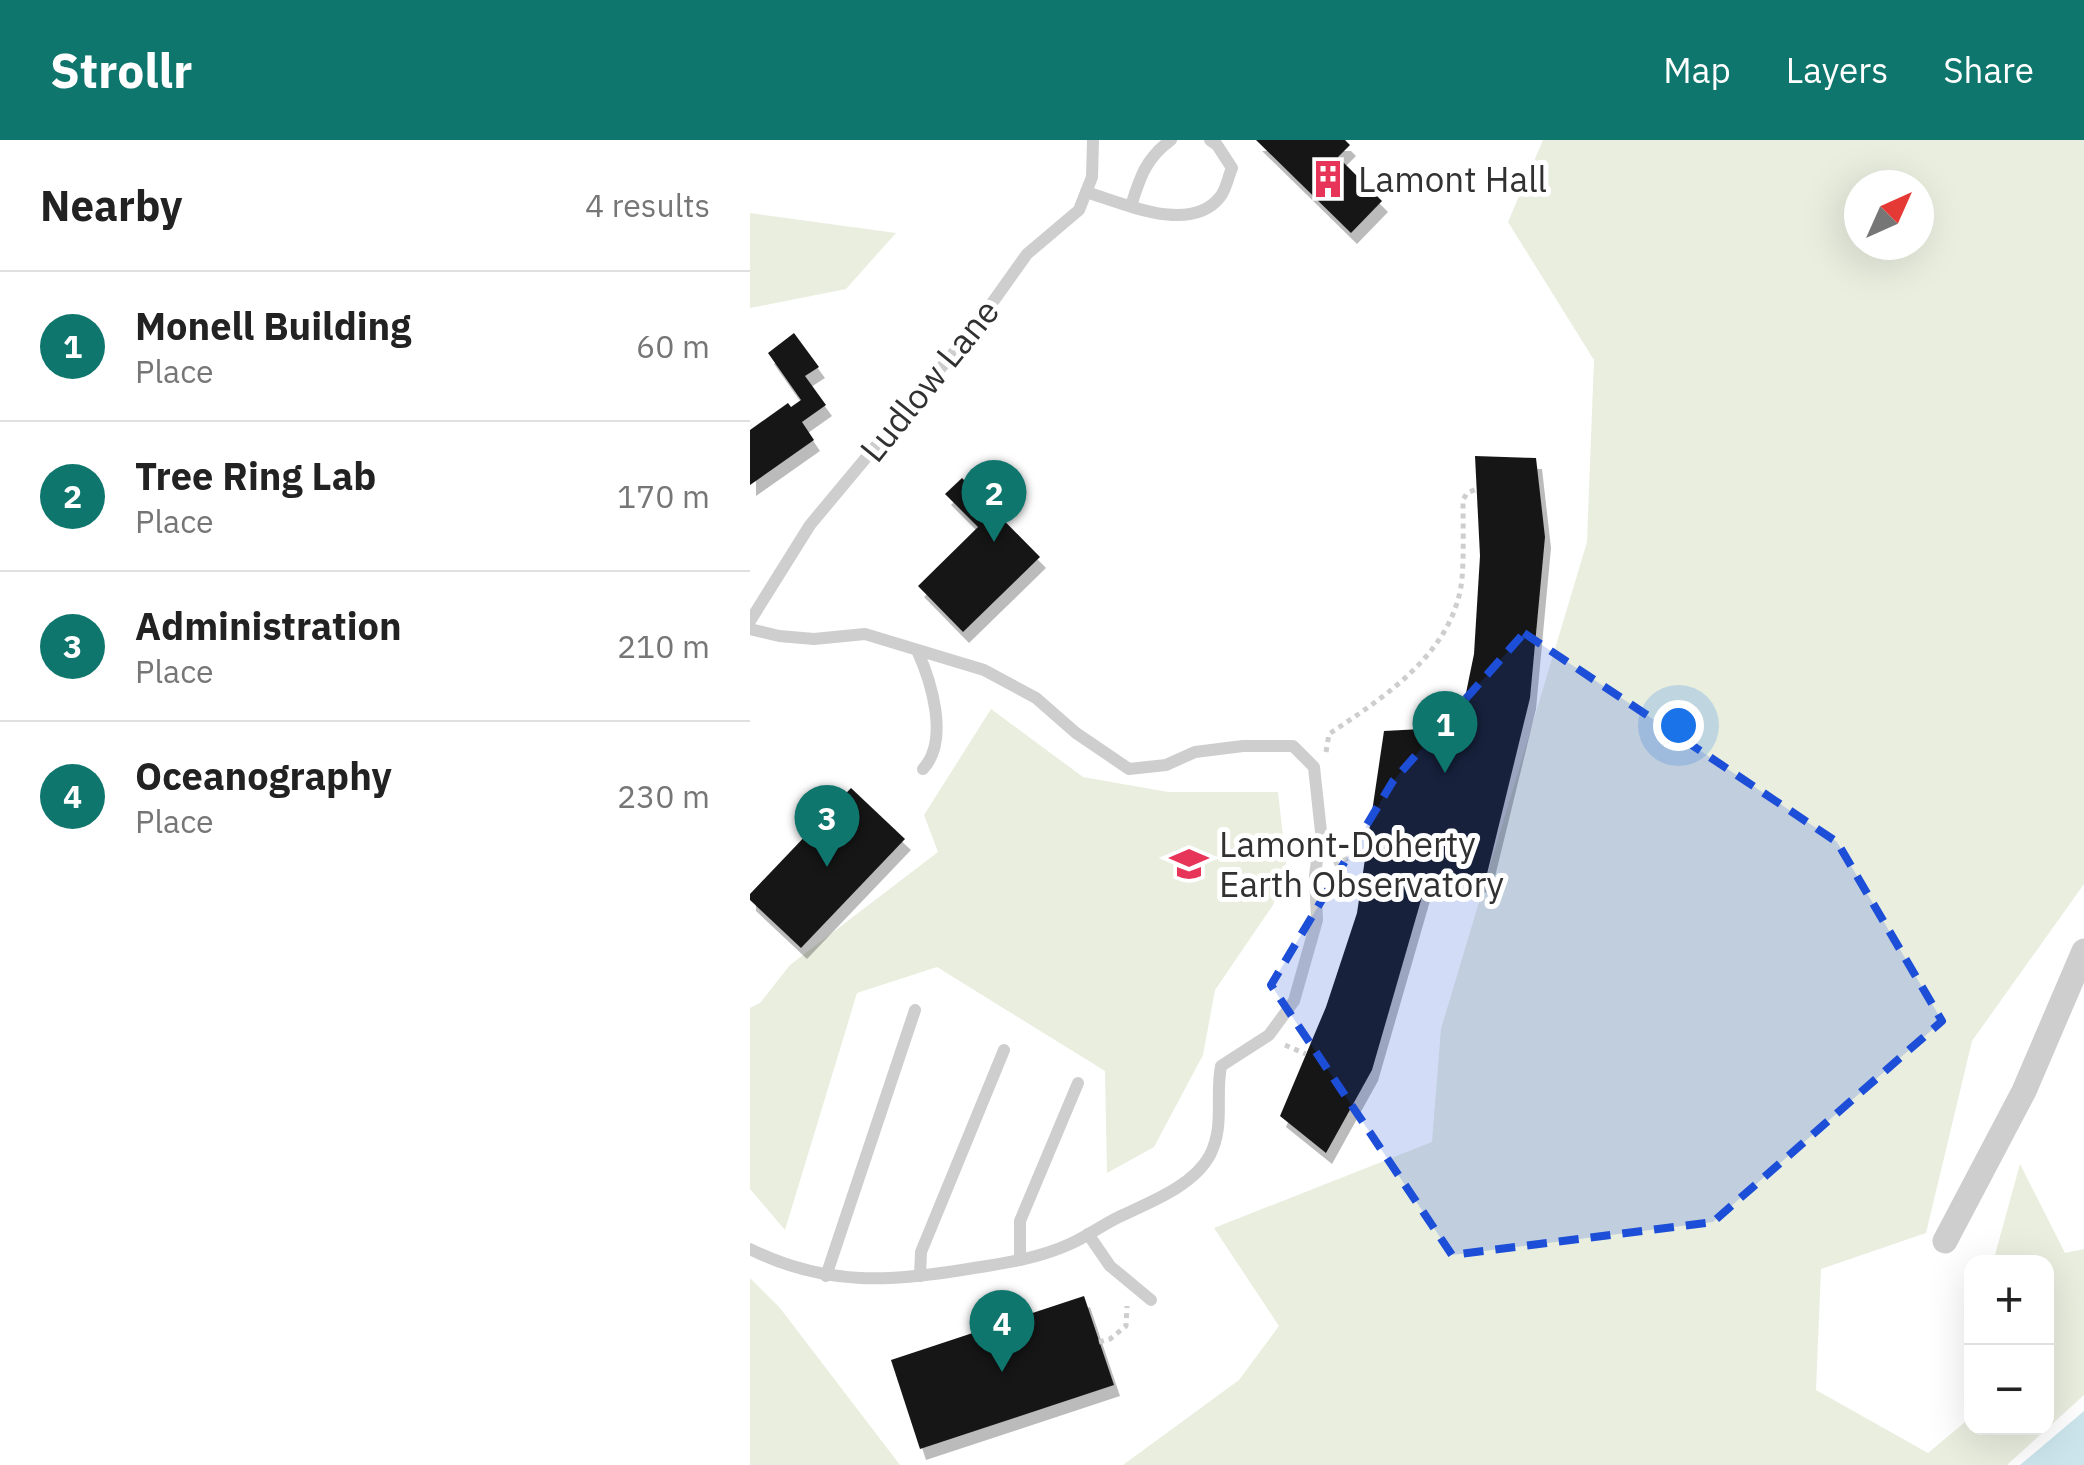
<!DOCTYPE html>
<meta charset="utf-8">
<style>
body{margin:0;font-family:"IBM Plex Sans",sans-serif;background:#f6f6f6;color:#222}
.controls{position:absolute;right:30px;bottom:30px;display:grid;overflow:hidden;border-radius:20px;box-shadow:0 10px 40px #0002}
.controls button{width:90px;height:90px;display:grid;place-items:center;padding:0;border:0;border-bottom:2px solid #e0e0e0;background:#fff;color:#222;font:50px sans-serif}
.compass{position:absolute;left:1094px;top:30px;width:90px;height:90px;border-radius:50%;background:#fff;box-shadow:0 10px 40px #0002;rotate:45deg}
.you{position:absolute;left:928px;top:585px;width:35px;height:35px;margin:-25px;border:8px solid #fff;border-radius:50%;background:#1a73e8;box-shadow:0 0 0 15px #1a73e833}
.badge{display:grid;place-items:center;width:65px;height:65px;border-radius:50%;background:#0f766e;color:#fff;font-size:32px;font-weight:700}
.pin{position:absolute;translate:-50% -82px;filter:drop-shadow(0 2px 5px #0008)}
.pin::after{content:'';position:absolute;top:52px;width:35px;height:30px;background:inherit;clip-path:polygon(0 0,100% 0,50% 100%)}
.list{margin:0;padding:0;list-style:none}
h2{display:flex;justify-content:space-between;align-items:center;height:130px;margin:0;padding:0 40px;font-size:42px}
h2 small{font-size:32px;font-weight:400;color:#767676}
.list li{display:grid;grid-template-columns:65px 1fr auto;gap:30px;align-items:center;box-sizing:border-box;height:150px;padding:0 40px;border-top:2px solid #e0e0e0}
.list b{display:block;font-size:38px;white-space:nowrap}
.list p{margin:0;font-size:32px;white-space:nowrap;color:#767676}
.list em{font-size:32px;font-style:normal;color:#767676}
.map{position:relative;flex:none;width:1334px;height:1325px;overflow:hidden}
header{display:flex;align-items:center;gap:60px;box-sizing:border-box;height:140px;padding:0 50px;background:#0f766e;color:#fff}
header strong{font-size:48px}
nav{display:flex;gap:55px;margin-inline-start:auto;font-size:35px}
main{display:flex}
aside{flex:1;background:#fff}
.map>svg:first-child{display:block}
</style>
<header>
<strong>Strollr</strong>
<nav><a>Map</a><a>Layers</a><a>Share</a></nav>
</header>
<main>
<aside>
<h2>Nearby<small>4 results</small></h2>
<ul class="list">
<li><span class="badge">1</span><div><b>Monell Building</b><p>Place</p></div><em>60 m</em></li>
<li><span class="badge">2</span><div><b>Tree Ring Lab</b><p>Place</p></div><em>170 m</em></li>
<li><span class="badge">3</span><div><b>Administration</b><p>Place</p></div><em>210 m</em></li>
<li><span class="badge">4</span><div><b>Oceanography</b><p>Place</p></div><em>230 m</em></li>
</ul>
</aside>
<div class="map">
<svg width="1334" height="1325" viewBox="0 0 1334 1325">
<defs>
<filter id="shadow"><feDropShadow dx="6" dy="11" stdDeviation="0" flood-color="#0004"/></filter>
</defs>
<rect width="100%" height="100%" fill="#fff"/>
<g fill="#e9eedf" fill-rule="evenodd">
<path d="M793,0H1334V744L1222,901L1176,1093L1071,1129L1066,1250L1178,1313L1221,1277L1222,1288H1296V1122H1243L1270,1024L1315,1113L1334,1109V1255L1257,1325H373L489,1240L529,1186L464,1088L682,1002L691,889L837,402L844,220L758,82ZM1109,45H1169V105H1109Z"/>
<path d="M0,73L146,93L96,149L0,168Z"/>
<path d="M241,569L333,637L418,652H528L536,723L523,765L465,850L453,915L404,1007L357,1033L355,931L187,827L107,853L35,1090L0,1049V868L10,863L40,825L188,712L174,675Z"/>
<path d="M0,1138L30,1168L150,1325H0Z"/>
</g>
<path fill="#cce5ed" d="M1334,1271V1325H1270Z"/>
<g fill="#181818" filter="url(#shadow)">
<path d="M506,0H595L600,5L588,17L632,61L601,93Z"/>
<path d="M44,193L69,227L55,236L76,265L52,282L64,300L0,345V290L38,263L41,267L51,260L18,213Z"/>
<path d="M725,316L786,318L795,397L780,558L735,742L678,736L622,930L576,1013L530,976L576,867L607,773L634,591L709,587L724,514L730,416Z"/>
<path d="M212,338L290,417L213,492L168,446L228,387L195,354Z"/>
<path d="M101,648L155,699L51,808L0,760V754Z"/>
<path d="M334,1156L364,1245L170,1309L141,1220Z"/>
</g>
<g fill="none" stroke-linecap="round" stroke-linejoin="round">
<g stroke="#cecece" stroke-width="5" stroke-dasharray="5 5" stroke-linecap="butt">
<path d="M576,612L579,594C634,557 704,513 712,439C714,413 713,386 713,360L717,353L727,349"/>
<path d="M584,724L616,711"/>
<path d="M535,905L556,914"/>
<path d="M349,1202L360,1199L376,1186L377,1166"/>
</g>
<g stroke="#cecece" stroke-width="12">
<path d="M336,52C373,63 440,95 470,57C476,50 478,37 482,28L467,5L460,0"/>
<path d="M381,66C390,37 396,18 421,0"/>
<path d="M0,481L60,385L225,187L277,114L329,70L342,37L343,0"/>
<path d="M0,489L29,496L64,499L115,494L234,530L286,558L326,593L379,629L416,625L445,612L493,606H543L564,627L571,692L565,735L567,780L544,861L519,895L471,926C465,957 475,985 460,1015C444,1045 403,1061 373,1075C355,1083 338,1096 320,1104C289,1118 257,1123 224,1128C143,1142 76,1147 0,1109"/>
<path d="M167,510C181,541 200,600 173,629"/>
<path d="M338,1094L360,1126L401,1160"/>
<path d="M270,1120V1081L328,943"/>
<path d="M76,1136L165,870"/>
<path d="M170,1136L171,1112L254,910"/>
</g>
<path stroke="#cecece" stroke-width="25" d="M1195,1101L1274,951L1334,811"/>
</g>
<path fill="#1d4ed8" fill-opacity="0.2" stroke="#1d4ed8" stroke-width="8" stroke-dasharray="20 12" stroke-linejoin="round" d="M774,493L1087,702L1192,881L963,1082L702,1115L521,845L643,641Z"/>
<defs>
<g id="building-bare" transform="scale(3)"><path d="M-4-6H4V6H1V3H-1V6H-4ZM-2.5-4.3h1.7v1.8h-1.7ZM.8-4.3h1.7v1.8H.8ZM-2.5-1h1.7V.8h-1.7ZM.8-1h1.7V.8H.8Z" fill="#e73459" stroke="#fff" stroke-width="2.5" paint-order="stroke"/></g>
<g id="university-bare" transform="scale(3)"><path d="M0-5L7-2L0 1L-7-2ZM-4 1L0 2.5L4 1V4Q0 6-4 4Z" fill="#e73459" stroke="#fff" stroke-width="2.5" paint-order="stroke"/></g>
</defs>
<g fill-rule="evenodd">
<use href="#building-bare" x="578" y="39"/>
<use href="#university-bare" x="439" y="724"/>
</g>
<g text-anchor="middle" dominant-baseline="central" stroke-width="10" stroke-linejoin="round" paint-order="stroke">
<g font-size="35" fill="#313131" stroke="#fff" text-anchor="start">
<text x="608" y="39">Lamont Hall</text>
<text x="469" y="704">Lamont-Doherty<tspan x="469" dy="40">Earth Observatory</tspan></text>
</g>
<g font-size="35" fill="#313131" stroke="#fff">
<text transform="translate(179 240) rotate(-51)">Ludlow Lane</text>
</g>
</g>
</svg>
<div class="controls">
<button>+</button>
<button>−</button>
</div>
<svg class="compass" viewBox="-18 -18 36 36"><path d="M0-13l5 13h-10z" fill="#e53935"/><path d="M0 13l5-13h-10z" fill="#767676"/></svg>
<div class="you"></div>
<div class="pin badge" style="left:695px;top:633px">1</div>
<div class="pin badge" style="left:244px;top:402px">2</div>
<div class="pin badge" style="left:77px;top:727px">3</div>
<div class="pin badge" style="left:252px;top:1232px">4</div>
</div>
</main>
